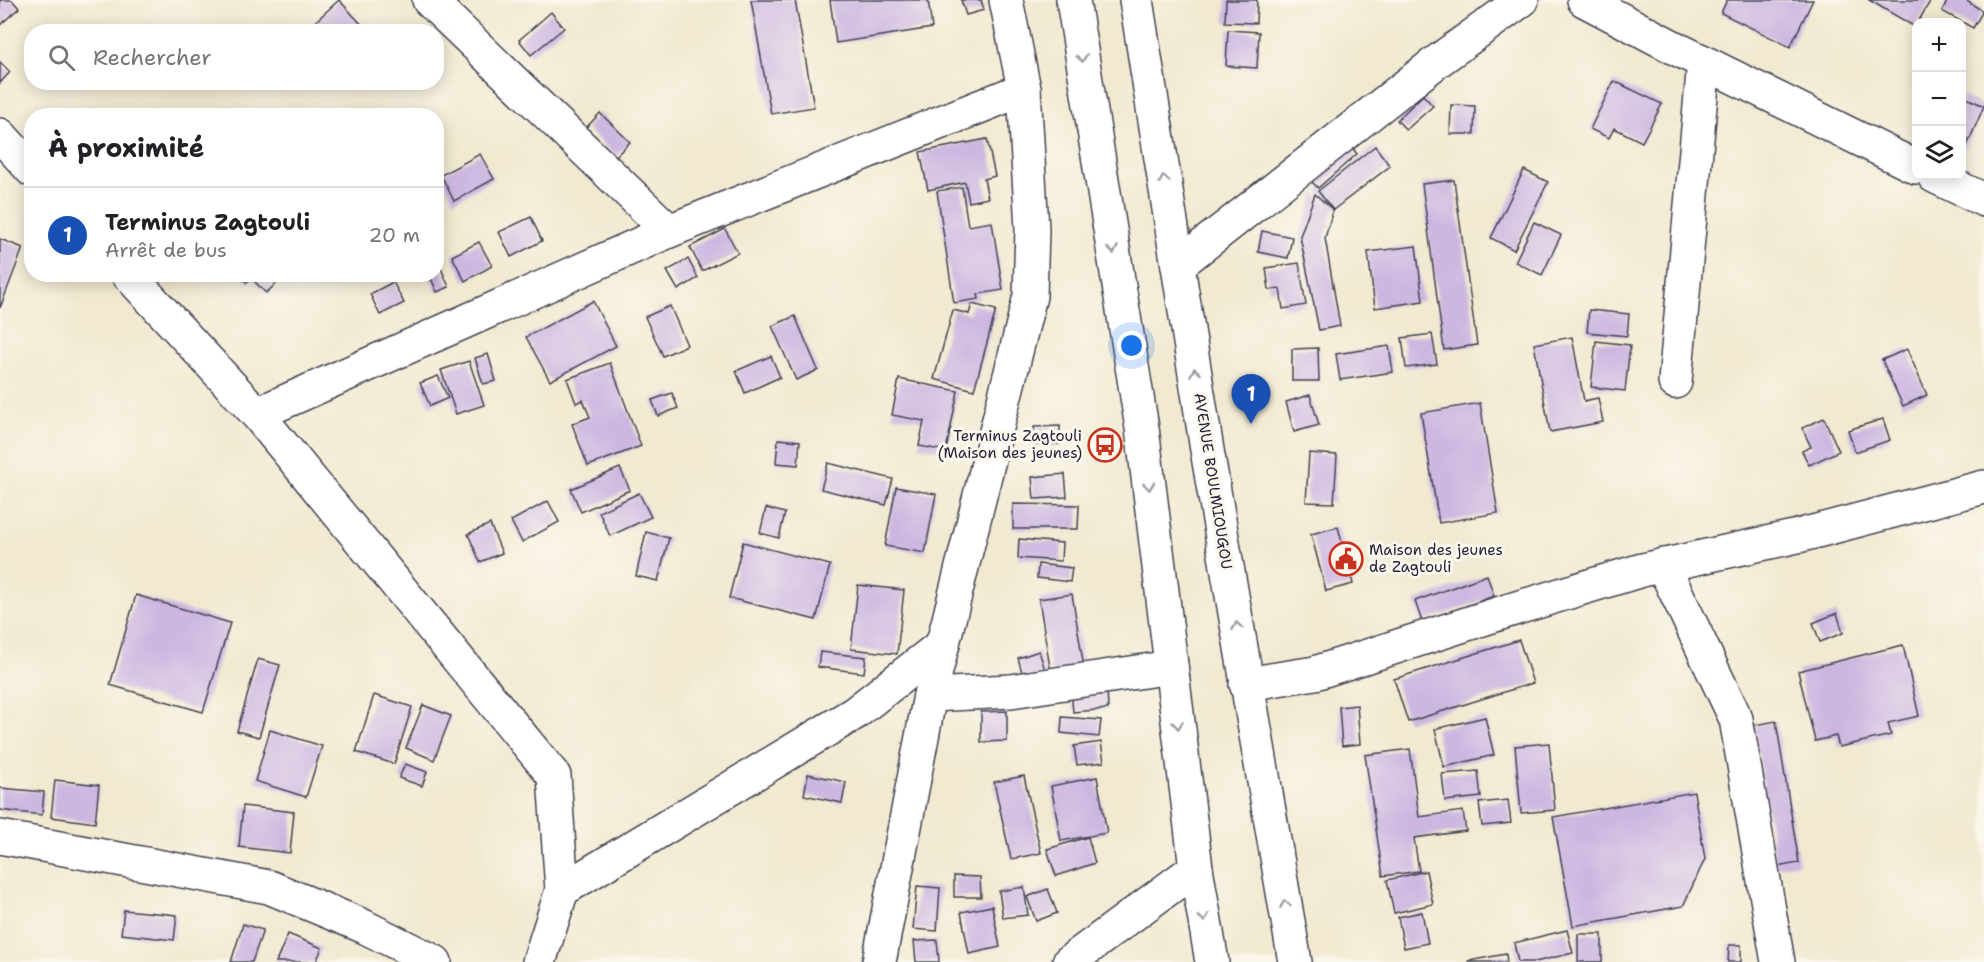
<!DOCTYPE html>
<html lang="fr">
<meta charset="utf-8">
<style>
body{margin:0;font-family:"Shantell Sans",sans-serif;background:#f6f6f6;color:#202124}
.controls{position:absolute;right:18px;top:18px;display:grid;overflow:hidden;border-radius:12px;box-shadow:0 3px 15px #0003}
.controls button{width:54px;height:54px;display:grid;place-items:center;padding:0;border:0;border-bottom:2px solid #e0e0e0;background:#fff;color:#202124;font:30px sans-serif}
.you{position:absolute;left:1132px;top:346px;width:21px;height:21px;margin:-15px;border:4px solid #fff;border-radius:50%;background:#1a73e8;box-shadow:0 0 0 9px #1a73e833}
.badge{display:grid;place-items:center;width:39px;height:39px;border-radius:50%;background:#7c3aed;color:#fff;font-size:20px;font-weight:700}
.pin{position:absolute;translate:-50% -50px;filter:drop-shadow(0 2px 3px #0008)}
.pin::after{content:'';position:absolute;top:32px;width:21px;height:18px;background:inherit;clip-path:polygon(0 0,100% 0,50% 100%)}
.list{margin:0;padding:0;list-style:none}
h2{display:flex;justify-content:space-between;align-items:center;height:78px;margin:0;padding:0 24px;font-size:26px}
h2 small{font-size:20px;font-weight:400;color:#757577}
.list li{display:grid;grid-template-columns:39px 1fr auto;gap:18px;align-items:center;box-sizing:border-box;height:96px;padding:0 24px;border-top:2px solid #e0e0e0}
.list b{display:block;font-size:22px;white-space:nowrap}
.list p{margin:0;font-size:20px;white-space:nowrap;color:#757577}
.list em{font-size:20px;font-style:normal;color:#757577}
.icon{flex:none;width:33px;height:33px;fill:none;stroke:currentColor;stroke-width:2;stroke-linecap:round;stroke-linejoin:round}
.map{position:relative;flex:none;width:1984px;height:962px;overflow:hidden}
.search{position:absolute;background:#fff;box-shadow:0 3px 15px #0003;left:24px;top:24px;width:420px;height:66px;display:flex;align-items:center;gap:15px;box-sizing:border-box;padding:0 21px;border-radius:24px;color:#757577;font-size:22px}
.panel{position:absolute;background:#fff;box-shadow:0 3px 15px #0003;left:24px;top:108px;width:420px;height:174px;border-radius:24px}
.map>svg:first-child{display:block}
</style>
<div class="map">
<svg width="1984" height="962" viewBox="0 0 1984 962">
<rect width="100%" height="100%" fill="#fbf7ec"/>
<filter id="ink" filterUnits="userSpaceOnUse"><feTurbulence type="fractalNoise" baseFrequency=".0167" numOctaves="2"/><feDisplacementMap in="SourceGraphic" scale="12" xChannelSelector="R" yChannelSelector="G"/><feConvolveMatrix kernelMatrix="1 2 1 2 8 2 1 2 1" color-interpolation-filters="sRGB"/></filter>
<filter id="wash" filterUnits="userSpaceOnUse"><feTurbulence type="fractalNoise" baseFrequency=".008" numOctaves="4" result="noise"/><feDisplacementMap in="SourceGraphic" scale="24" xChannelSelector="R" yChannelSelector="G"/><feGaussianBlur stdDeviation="1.35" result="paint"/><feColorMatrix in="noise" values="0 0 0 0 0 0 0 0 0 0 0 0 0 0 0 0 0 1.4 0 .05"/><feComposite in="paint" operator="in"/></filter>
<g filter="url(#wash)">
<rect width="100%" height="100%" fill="#f1e9d0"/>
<g id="blocks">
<g fill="#cdb7e1">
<path d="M0,0H12L19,8L0,25Z"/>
<path d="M339,0L363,26L357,32H326L316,21Z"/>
<path d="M751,0H795L814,107L771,114Z"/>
<path d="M830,0H928L932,28L836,43Z"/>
<path d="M961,0H981L984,10L966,15Z"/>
<path d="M1226,0H1257L1256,23L1225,22Z"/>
<path d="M1727,0H1813L1790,47L1721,13Z"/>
<path d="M1869,0H1931L1915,27Z"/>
<path d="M1948,0H1965L1983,11L1973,28L1942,11Z"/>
<path d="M551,12L564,28L531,55L519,40Z"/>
<path d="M1228,30L1259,32L1257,68L1226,66Z"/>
<path d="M0,62L10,72L0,83Z"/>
<path d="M1614,81L1662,104L1642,142L1614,128L1609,138L1590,129Z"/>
<path d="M1423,95L1433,106L1406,130L1397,120Z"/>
<path d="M1962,96L1984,106L1966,148L1962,145Z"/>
<path d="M1451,105L1475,106L1474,134H1450Z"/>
<path d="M600,113L630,142L616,156L586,128Z"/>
<path d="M987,139L995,176L984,179L988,198L969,202L965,182L928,190L920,152Z"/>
<path d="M1347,141L1357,154L1318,188L1306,176Z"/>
<path d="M1375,146L1390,166L1333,210L1318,191Z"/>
<path d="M480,154L494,179L454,201L441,175Z"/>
<path d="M1524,170L1548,182L1514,250L1491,238Z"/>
<path d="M1454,180L1477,345L1444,350L1422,184Z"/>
<path d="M962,187L968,226L992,222L1003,290L978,294L979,299L954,303L937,191Z"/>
<path d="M1315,194L1333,210L1325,238L1340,326L1319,330L1300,236Z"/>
<path d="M531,217L542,241L511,257L499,232Z"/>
<path d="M1534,222L1561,235L1542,275L1515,262Z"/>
<path d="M725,229L738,253L702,271L690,247Z"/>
<path d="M1262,231L1292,237L1288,258L1258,252Z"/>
<path d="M0,239L23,248L0,308Z"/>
<path d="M479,242L492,266L465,281L452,256Z"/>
<path d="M1416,246L1423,301L1375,308L1368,252Z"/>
<path d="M688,259L698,278L678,290L667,271Z"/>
<path d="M1299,263L1306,305L1283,309L1280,289L1269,290L1266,268Z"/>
<path d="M440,266L449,287L437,292L429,274H436V268Z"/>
<path d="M239,274H271L278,282L266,293L252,279L247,283Z"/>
<path d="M393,282L404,303L380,315L370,294Z"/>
<path d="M593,301L616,346L550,381L526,337Z"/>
<path d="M972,304L996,310L974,390L934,379L953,310L969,314Z"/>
<path d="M670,306L687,345L663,356L645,317Z"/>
<path d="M1589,310L1629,314L1627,336L1587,332Z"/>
<path d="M795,316L818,370L796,380L772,326Z"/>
<path d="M1432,334L1437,364L1406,368L1402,338Z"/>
<path d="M1572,337L1584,401L1598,398L1603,422L1550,432L1534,344Z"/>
<path d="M1596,341L1630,345L1625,391L1591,387Z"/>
<path d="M1389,346L1393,372L1340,380L1336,354Z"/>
<path d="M1318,348L1319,381H1292V349Z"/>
<path d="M1907,349L1927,395L1903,406L1882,360Z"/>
<path d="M488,354L496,381L483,384L475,358Z"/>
<path d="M771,356L780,377L745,393L736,371Z"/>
<path d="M469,361L484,405L456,414L441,370Z"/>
<path d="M610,363L641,446L588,466L572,424L590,417L583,400L576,403L567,379Z"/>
<path d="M438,376L448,398L430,406L420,383Z"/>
<path d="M899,379L958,391L946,451L919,446L924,421L892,415Z"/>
<path d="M672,393L678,408L658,416L652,400Z"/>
<path d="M1310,395L1319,425L1294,432L1286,402Z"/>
<path d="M1480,403L1498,513L1439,523L1421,413Z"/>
<path d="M1824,418L1839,451L1809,465L1802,451L1811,447L1802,428Z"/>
<path d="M1883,419L1890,440L1855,452L1848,430Z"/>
<path d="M1060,426V444L1034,445V427Z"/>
<path d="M778,439L800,441L798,465L776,463Z"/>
<path d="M1309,453L1337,455L1334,503L1306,502Z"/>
<path d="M828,463L893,479L886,505L821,489Z"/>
<path d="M620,468L630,490L581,512L571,489Z"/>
<path d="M1065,474L1067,497L1034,499L1032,477Z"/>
<path d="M896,487L936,494L925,553L885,546Z"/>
<path d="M639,493L651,517L610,536L599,512Z"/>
<path d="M548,501L559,522L522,542L511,521Z"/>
<path d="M1013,504L1079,505L1078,529H1013Z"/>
<path d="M766,508L785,513L779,538L760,533Z"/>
<path d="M490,524L502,553L480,562L468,534Z"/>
<path d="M1338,527L1353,584L1326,591L1311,534Z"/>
<path d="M646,532L669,538L658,581L636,576Z"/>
<path d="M1019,539L1062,543L1061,561L1018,558Z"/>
<path d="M743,542L830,565L816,620L729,598Z"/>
<path d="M1038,564L1072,568L1070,582L1037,578Z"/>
<path d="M1487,575L1494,596L1422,622L1415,601Z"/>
<path d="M858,585L904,590L897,654L851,649Z"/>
<path d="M1072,594L1084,668L1051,674L1039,599Z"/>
<path d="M136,595L230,623L203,712L110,685Z"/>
<path d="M1837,613L1843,633L1820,642L1813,623Z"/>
<path d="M1519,640L1533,683L1408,722L1394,679Z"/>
<path d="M1903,645L1919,716L1888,723L1891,735L1839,747L1836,736L1815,741L1798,671Z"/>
<path d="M1039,651L1047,676L1025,683L1018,658Z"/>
<path d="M820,652L866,657L864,673L818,667Z"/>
<path d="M258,659L280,665L259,737L237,731Z"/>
<path d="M1107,688L1108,709L1073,712L1071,690Z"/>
<path d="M374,695L412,707L394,764L356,752Z"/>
<path d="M423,705L451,716L434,760L406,748Z"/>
<path d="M1357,705L1360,744L1342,746L1339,707Z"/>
<path d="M1007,711V741L981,742V712Z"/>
<path d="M1062,717L1101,720L1099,737L1061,733Z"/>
<path d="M1485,717L1494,755L1444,767L1435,729Z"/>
<path d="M1776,721L1799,863L1776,867L1754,725Z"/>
<path d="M270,730L322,746L306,797L255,781Z"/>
<path d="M1101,742L1104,762L1077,765L1074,746Z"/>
<path d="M1549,743L1555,810L1521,813L1515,746Z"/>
<path d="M1410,749L1419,817L1463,811L1466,831L1414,838L1419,871L1383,876L1365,755Z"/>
<path d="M405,764L427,772L422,786L399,778Z"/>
<path d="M1478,771L1481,797L1445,801L1442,774Z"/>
<path d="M808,774L846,782L842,803L804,795Z"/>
<path d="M1024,776L1041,853L1011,859L994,782Z"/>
<path d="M1097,777L1107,833L1061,841L1051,786Z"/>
<path d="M55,780L99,785L95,823L51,817Z"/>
<path d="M0,788L44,792L42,815L0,810Z"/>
<path d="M1694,792L1705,859L1683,906L1573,926L1553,817Z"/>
<path d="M1508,800L1511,823L1482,826L1479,803Z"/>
<path d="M243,806L294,812L290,853L239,847Z"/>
<path d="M1088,837L1095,863L1056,876L1047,849Z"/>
<path d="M1426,871L1433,904L1394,913L1387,880Z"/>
<path d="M954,876L980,877L981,897H954Z"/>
<path d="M917,886L940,888L937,931L913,929Z"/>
<path d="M1024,887L1028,915L1003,918L999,891Z"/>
<path d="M1048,889L1057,913L1036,921L1027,897Z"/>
<path d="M992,906L1000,947L969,954L961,912Z"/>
<path d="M124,910L177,915L174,940L121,934Z"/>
<path d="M1422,912L1428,943L1404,948L1398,917Z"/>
<path d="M243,924L263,930L252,962H231Z"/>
<path d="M1567,930L1573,953L1535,962H1518L1514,943Z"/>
<path d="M288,934L322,948L316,962H276Z"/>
<rect x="1578" y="934" width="24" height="28"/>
<path d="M937,940L939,962H916L914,941Z"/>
<path d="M1729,945H1741V962H1728Z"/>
<path d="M1506,954L1507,962H1468V961Z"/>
</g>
</g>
</g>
<g filter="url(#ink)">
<use href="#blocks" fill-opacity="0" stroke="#414051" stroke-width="1.5"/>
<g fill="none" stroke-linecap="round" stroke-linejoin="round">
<g stroke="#414051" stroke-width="36">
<g id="street">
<path d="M429,0L669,231"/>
<path d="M1584,0L1675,48L1916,167"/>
<path d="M0,135L32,170"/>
<path d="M1934,176L1984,200"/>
<path d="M1178,265L1435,63L1522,0"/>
<path d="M128,274L257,414L554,776L562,890L539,962"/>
<path d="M1675,382L1704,62"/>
<path d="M257,414L669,231L1024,89"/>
<path d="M1663,565L1736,719L1778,962"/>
<path d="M1246,684L1315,673L1507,611L1642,570L1798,536L1984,487"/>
<path d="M930,695L1011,691L1171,667"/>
<path d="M0,837L269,887L363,926L435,962"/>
<path d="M562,890L855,713L943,644"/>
<path d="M879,962L930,695L1030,296L1032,229L1024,89L1006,0"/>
<path d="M1069,962L1196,868"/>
</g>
</g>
<g stroke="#414051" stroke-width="36">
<g id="highway">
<path d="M1073,0L1142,428L1196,868L1212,962"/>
<path d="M1136,0L1207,450L1295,962"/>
</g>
</g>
<use href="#street" stroke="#fff" stroke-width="33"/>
<use href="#highway" stroke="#fff" stroke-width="33"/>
</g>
<defs><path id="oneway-chevron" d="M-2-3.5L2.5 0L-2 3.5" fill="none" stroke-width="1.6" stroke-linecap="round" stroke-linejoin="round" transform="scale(1.5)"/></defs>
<g stroke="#9c9ca7">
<use href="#oneway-chevron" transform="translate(1082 58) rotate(81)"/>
<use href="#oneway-chevron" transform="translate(1164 179) rotate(-99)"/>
<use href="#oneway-chevron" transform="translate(1113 250) rotate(81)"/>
<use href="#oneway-chevron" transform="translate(1195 372) rotate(-99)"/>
<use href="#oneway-chevron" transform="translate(1149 486) rotate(83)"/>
<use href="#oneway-chevron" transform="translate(1237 626) rotate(-100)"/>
<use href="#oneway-chevron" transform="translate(1178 725) rotate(83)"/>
<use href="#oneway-chevron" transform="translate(1285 904) rotate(-100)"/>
<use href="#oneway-chevron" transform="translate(1204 918) rotate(80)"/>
</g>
</g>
<defs>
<g id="bus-ring" transform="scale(1.725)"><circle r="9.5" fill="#fbf7ec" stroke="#c8321e" stroke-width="1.5"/><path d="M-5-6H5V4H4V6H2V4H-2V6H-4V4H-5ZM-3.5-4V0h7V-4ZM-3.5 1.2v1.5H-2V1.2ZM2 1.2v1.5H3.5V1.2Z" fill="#c8321e"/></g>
<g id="civic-ring" transform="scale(1.725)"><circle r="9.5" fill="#fbf7ec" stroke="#c8321e" stroke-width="1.5"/><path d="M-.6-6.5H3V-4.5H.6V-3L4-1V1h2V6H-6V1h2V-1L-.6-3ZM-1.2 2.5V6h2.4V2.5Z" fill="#c8321e"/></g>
</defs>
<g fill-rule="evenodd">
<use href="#bus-ring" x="1105" y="445"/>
<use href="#civic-ring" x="1346" y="559"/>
</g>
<g text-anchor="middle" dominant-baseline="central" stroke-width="6" stroke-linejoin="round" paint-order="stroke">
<g font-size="15" fill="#22223b" stroke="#fbf7ec" text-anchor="end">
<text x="1082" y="436">Terminus Zagtouli<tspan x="1082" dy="17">(Maison des jeunes)</tspan></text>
<text x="1369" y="550" text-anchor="start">Maison des jeunes<tspan x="1369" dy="17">de Zagtouli</tspan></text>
</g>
<g font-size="15" fill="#22223b" stroke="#fbf7ec">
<text transform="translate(1213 481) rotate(81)">AVENUE BOULMIOUGOU</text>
</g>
</g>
</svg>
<div class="controls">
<button>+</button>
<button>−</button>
<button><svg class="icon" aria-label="layers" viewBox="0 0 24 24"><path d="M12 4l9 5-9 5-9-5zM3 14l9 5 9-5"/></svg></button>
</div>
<div class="you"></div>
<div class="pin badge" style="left:1251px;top:424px;background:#1a4fb4">1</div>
<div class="search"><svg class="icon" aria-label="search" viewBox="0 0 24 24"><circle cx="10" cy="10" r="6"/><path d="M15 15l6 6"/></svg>Rechercher</div>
<section class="panel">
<h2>À proximité<small></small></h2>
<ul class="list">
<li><span class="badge" style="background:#1a4fb4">1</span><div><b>Terminus Zagtouli</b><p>Arrêt de bus</p></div><em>20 m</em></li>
</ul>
</section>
</div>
